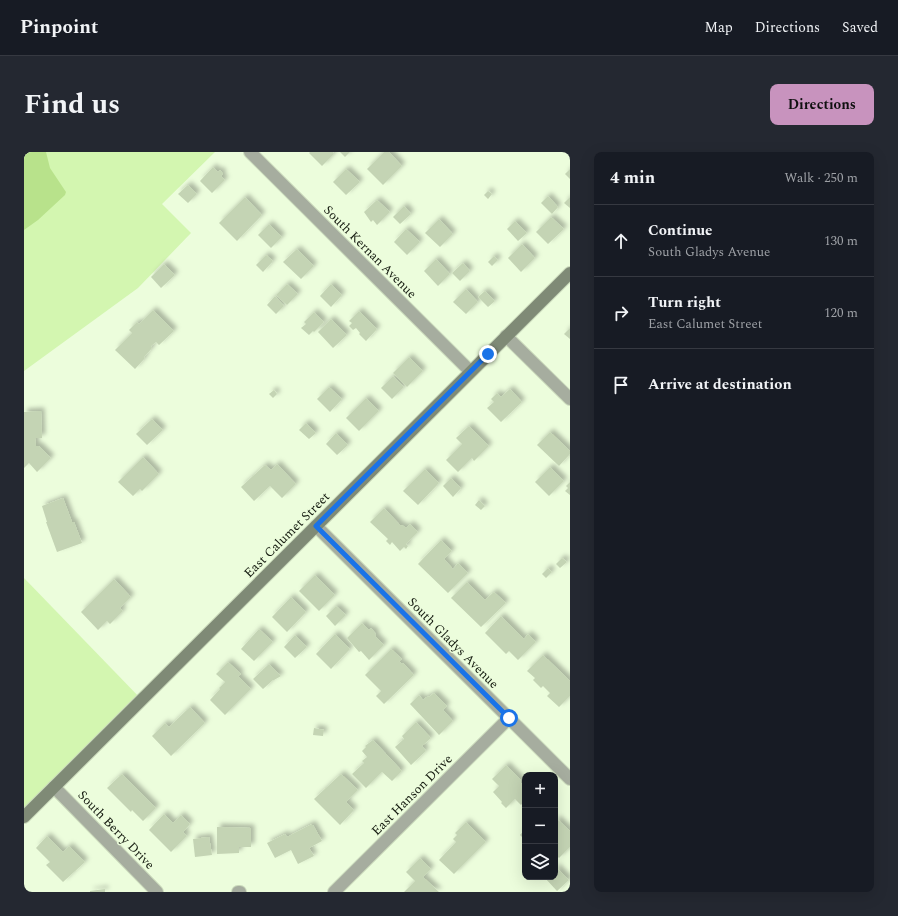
<!DOCTYPE html>
<meta charset="utf-8">
<style>
body{margin:0;font-family:Spectral,serif;background:#242831;color:#f1f3f6}
.controls{position:absolute;right:12px;bottom:12px;display:grid;overflow:hidden;border-radius:8px;box-shadow:0 4px 16px #0002}
.controls button{width:36px;height:36px;display:grid;place-items:center;padding:0;border:0;border-bottom:1px solid #363941;background:#171b24;color:#f1f3f6;font:20px sans-serif}
.stop{position:absolute;width:12px;height:12px;margin:-9px;border:3px solid #1a73e8;border-radius:50%;background:#fff}
.stop.end{background:#1a73e8;border-color:#fff;box-shadow:0 1px 4px #0008}
.list{margin:0;padding:0;list-style:none}
h2{display:flex;justify-content:space-between;align-items:center;height:52px;margin:0;padding:0 16px;font-size:17px}
h2 small{font-size:13px;font-weight:400;color:#9ea1a6}
.list li{display:grid;grid-template-columns:26px 1fr auto;gap:12px;align-items:center;box-sizing:border-box;height:72px;padding:0 16px;border-top:1px solid #363941}
.list b{display:block;font-size:15px;white-space:nowrap}
.list p{margin:0;font-size:13px;white-space:nowrap;color:#9ea1a6}
.list em{font-size:13px;font-style:normal;color:#9ea1a6}
.icon{flex:none;width:22px;height:22px;fill:none;stroke:currentColor;stroke-width:2;stroke-linecap:round;stroke-linejoin:round}
.map{position:relative;flex:none;width:546px;height:740px;overflow:hidden;border-radius:8px}
header{display:flex;align-items:center;gap:24px;box-sizing:border-box;height:56px;padding:0 20px;background:#171b24;border-bottom:1px solid #363941}
header strong{font-size:19px}
nav{display:flex;gap:22px;margin-inline-start:auto;font-size:14px}
.intro{display:flex;align-items:center;justify-content:space-between;box-sizing:border-box;height:96px;padding:0 24px}
h1{margin:0;font-size:28px}
.button{padding:10px 18px;border-radius:8px;background:#c893be;color:#111;font-size:14px;font-weight:700}
main{display:flex;gap:24px;padding:0 24px}
aside{flex:1;background:#171b24;border-radius:8px;box-shadow:0 4px 16px #0002}
.map>svg:first-child{display:block}
</style>
<header>
<strong>Pinpoint</strong>
<nav><a>Map</a><a>Directions</a><a>Saved</a></nav>
</header>
<div class="intro"><h1>Find us</h1><a class="button">Directions</a></div>
<main>
<div class="map">
<svg width="546" height="740" viewBox="0 0 546 740">
<defs>
<filter id="shadow"><feDropShadow dx="3.5" dy="-3.5" stdDeviation="2" flood-color="#0004"/></filter>
</defs>
<rect width="100%" height="100%" fill="#ecfddc"/>
<g fill="#d3f6b0">
<path d="M0,0H191L138,52L167,81L114,136L0,219Z"/>
<path d="M0,426L118,548L0,665Z"/>
</g>
<path fill="#b8e28b" d="M0,0H22L26,16L42,40L41,43L14,68L0,78Z"/>
<g fill="#c4d4b4" filter="url(#shadow)">
<path d="M286,0H309L310,2L298,14L285,1Z"/>
<path d="M316,0H326L321,5Z"/>
<path d="M360,0H365L378,14L359,33L343,17Z"/>
<path d="M189,15L194,20L196,18L199,22L197,24L201,28L188,41L176,29Z"/>
<path d="M322,17L336,30L322,43L309,30Z"/>
<path d="M546,17V27L541,22Z"/>
<path d="M164,33L173,42L164,51L154,42Z"/>
<path d="M464,39L468,42L464,47L460,43Z"/>
<path d="M524,44L534,55L528,62L517,51Z"/>
<path d="M221,45L238,63L213,89L195,71Z"/>
<path d="M546,45V56L540,51Z"/>
<path d="M353,48L366,60L353,73L349,68L347,70L340,60Z"/>
<path d="M380,54L387,62L376,72L369,65Z"/>
<path d="M527,65L540,77L524,92L512,80Z"/>
<path d="M415,67L429,82L416,95L401,81Z"/>
<path d="M491,69L503,81L494,89L483,77Z"/>
<path d="M245,72L258,85L247,96L234,83Z"/>
<path d="M382,77L396,90L383,103L370,90Z"/>
<path d="M498,92L511,106L497,120L484,106Z"/>
<path d="M273,97L290,114L277,127L259,110Z"/>
<path d="M242,103L249,109L239,120L232,113Z"/>
<path d="M470,104L474,108L468,114L464,110Z"/>
<path d="M412,107L426,122L414,134L400,119Z"/>
<path d="M439,111L446,119L436,129L428,121Z"/>
<path d="M140,112L151,123L137,136L127,125Z"/>
<path d="M263,132L274,142L263,153L252,143Z"/>
<path d="M307,132L318,143L307,155L296,144Z"/>
<path d="M442,137L454,150L442,162L429,150Z"/>
<path d="M461,139L471,149L464,155L454,145Z"/>
<path d="M251,144L260,154L252,162L243,153Z"/>
<path d="M129,158L150,179L135,193L132,190L127,194L128,196L120,205L121,206L111,217L91,198L108,181L105,178L113,170L115,172Z"/>
<path d="M335,159L353,177L342,189L335,182L336,181L332,176L329,178L325,174L328,171L325,169Z"/>
<path d="M290,160L300,170L290,180L289,179L285,183L277,176L282,172L280,170Z"/>
<path d="M307,167L323,183L309,196L294,180Z"/>
<path d="M546,176V187L540,182Z"/>
<path d="M385,205L399,219L383,235L369,221Z"/>
<path d="M369,224L380,235L368,247L357,236Z"/>
<path d="M305,235L318,247L306,260L293,247Z"/>
<path d="M486,237L498,250L477,270L463,256L470,250L467,247L473,241L477,245Z"/>
<path d="M250,238L253,242L249,246L245,242Z"/>
<path d="M342,246L355,259L335,279L322,266Z"/>
<path d="M17,259L18,286H11L12,294H15L27,306L13,320L5,311L0,316V260Z"/>
<path d="M128,267L139,278L123,293L112,282Z"/>
<path d="M282,271L292,281L285,287L275,278Z"/>
<path d="M445,274L465,294L450,309L448,306L434,320L422,308L438,292L432,286Z"/>
<path d="M526,280L546,299V302L535,314L513,293Z"/>
<path d="M312,281L324,293L313,303L302,292Z"/>
<path d="M119,305L135,322L118,339L116,337L109,344L94,330Z"/>
<path d="M253,312L272,332L258,346L246,334L230,349L217,335L241,313L247,318Z"/>
<path d="M526,315L540,329L525,344L511,330Z"/>
<path d="M401,317L415,331L394,353L379,339Z"/>
<path d="M427,326L437,336L429,345L419,334Z"/>
<path d="M546,330V343L541,339L544,336L542,334Z"/>
<path d="M39,346L48,370H50L58,391L33,400L22,370H23L18,354Z"/>
<path d="M455,348L461,354L457,358L451,353Z"/>
<path d="M360,356L377,374L378,373L382,376L386,372L394,380L382,392L384,394L382,397L380,395L376,399L368,390L366,393L362,389L364,387L346,370Z"/>
<path d="M417,388L428,399L420,407L429,417L434,411L444,421L424,441L394,412Z"/>
<path d="M538,406L543,410L536,416L532,412Z"/>
<path d="M524,416L528,420L522,426L518,422Z"/>
<path d="M291,423L311,443L295,459L275,439Z"/>
<path d="M90,427L107,445L96,456L99,459L86,472L83,469L74,478L57,460Z"/>
<path d="M443,430L461,448L470,440L482,451L457,475L427,446Z"/>
<path d="M267,445L282,460L263,480L248,465Z"/>
<path d="M312,454L322,463L311,474L302,464Z"/>
<path d="M477,464L500,487L504,482L512,490L494,508L485,499L482,502L461,481Z"/>
<path d="M338,471L345,478L347,476L352,482L351,484L360,493L345,508L337,499L335,500L323,486Z"/>
<path d="M235,477L249,490L230,509L217,497Z"/>
<path d="M311,482L326,497L307,517L292,502Z"/>
<path d="M271,483L283,495L271,506L260,495Z"/>
<path d="M367,497L378,507L375,509L378,512L379,511L390,523L360,552L352,544L357,539L341,523Z"/>
<path d="M519,503L546,529V544L535,555L523,544L526,541L519,534L517,536L509,528L511,526L503,519Z"/>
<path d="M204,510L217,522L214,524L227,537L201,563L186,548L196,537L195,536L201,530L192,522Z"/>
<path d="M245,512L257,524L250,528H249L239,537L229,527Z"/>
<path d="M410,541L423,554L419,558L429,569L415,583L386,552L395,543L399,548L404,544L405,545Z"/>
<path d="M166,555L181,571L147,604L128,584L141,571L145,575Z"/>
<path d="M392,570L407,586L398,594L402,599L387,613L371,595L380,587L378,584Z"/>
<path d="M290,576L300,578L299,584L289,583Z"/>
<path d="M349,588L378,619L368,629L358,620L342,636L328,622L340,611L338,609L343,605L338,599L342,595L341,594Z"/>
<path d="M482,613L497,628L496,630L501,635V648L497,653L491,647L482,656L477,651L478,650L469,640L475,634L468,627Z"/>
<path d="M98,622L132,656L119,669L108,658L107,660L83,636Z"/>
<path d="M317,622L334,638L322,650L330,658L316,673L290,647Z"/>
<path d="M140,662L149,671L157,663L166,672L159,680L163,684L147,700L125,678Z"/>
<path d="M533,667L546,679V695L535,706L531,702V669Z"/>
<path d="M442,670L462,690L430,722L415,708L432,690L429,687L433,683L431,681Z"/>
<path d="M288,672V673H289L298,689L285,696L290,704L274,712L267,698L251,706L243,691L261,682L263,685Z"/>
<path d="M193,675L227,676V695H215V701L193,702Z"/>
<path d="M501,677V688L496,683Z"/>
<path d="M23,684L39,700L45,694L61,710L39,730L22,713L26,710L12,696Z"/>
<path d="M185,685L188,703L171,705L169,687Z"/>
<path d="M396,706L407,717L399,725L415,740H380L391,729L382,720Z"/>
<path d="M532,715L545,728L533,739L521,726L522,725H531V717Z"/>
<path d="M81,737V740H66V739Z"/>
</g>
<g fill="none" stroke-linecap="round" stroke-linejoin="round">
<g stroke="#cad9bb" stroke-width="14">
<g id="street">
<path d="M226,0L446,219"/>
<path d="M482,184L546,247"/>
<path d="M292,374L546,627"/>
<path d="M30,635L133,740"/>
<path d="M214,740H216"/>
<path d="M310,740L485,566"/>
</g>
</g>
<g stroke="#cad9bb" stroke-width="14">
<path id="secondary" d="M0,665L546,121"/>
</g>
<use href="#street" stroke="#a6ad9f" stroke-width="12"/>
<use href="#secondary" stroke="#7f8a76" stroke-width="12"/>
</g>
<g fill="none" stroke-linecap="round" stroke-linejoin="round">
<path stroke="#1a73e8" stroke-width="5" d="M464,202L292,374L485,566"/>
</g>
<g text-anchor="middle" dominant-baseline="central" stroke-width="3" stroke-linejoin="round" paint-order="stroke">
<g font-size="13" fill="#151b10" stroke="#ecfddc">
<text transform="translate(346 100) rotate(45)">South Kernan Avenue</text>
<text transform="translate(263 383) rotate(-45)">East Calumet Street</text>
<text transform="translate(429 491) rotate(45)">South Gladys Avenue</text>
<text transform="translate(388 643) rotate(-45)">East Hanson Drive</text>
<text transform="translate(92 678) rotate(46)">South Berry Drive</text>
</g>
</g>
</svg>
<div class="controls">
<button>+</button>
<button>−</button>
<button><svg class="icon" aria-label="layers" viewBox="0 0 24 24"><path d="M12 4l9 5-9 5-9-5zM3 14l9 5 9-5"/></svg></button>
</div>
<div class="stop" style="left:485px;top:566px"></div>
<div class="stop end" style="left:464px;top:202px"></div>
</div>
<aside>
<h2>4 min<small>Walk · 250 m</small></h2>
<ul class="list">
<li><svg class="icon" aria-label="ahead" viewBox="0 0 24 24"><path d="M12 20V5M6 11l6-6 6 6"/></svg><div><b>Continue</b><p>South Gladys Avenue</p></div><em>130 m</em></li>
<li><svg class="icon" aria-label="right" viewBox="0 0 24 24"><path d="M7 20v-9h11M14 6l5 5-5 5"/></svg><div><b>Turn right</b><p>East Calumet Street</p></div><em>120 m</em></li>
<li><svg class="icon" aria-label="arrive" viewBox="0 0 24 24"><path d="M6 21V4h12l-3 4 3 4H6"/></svg><div><b>Arrive at destination</b></div></li>
</ul>
</aside>
</main>
